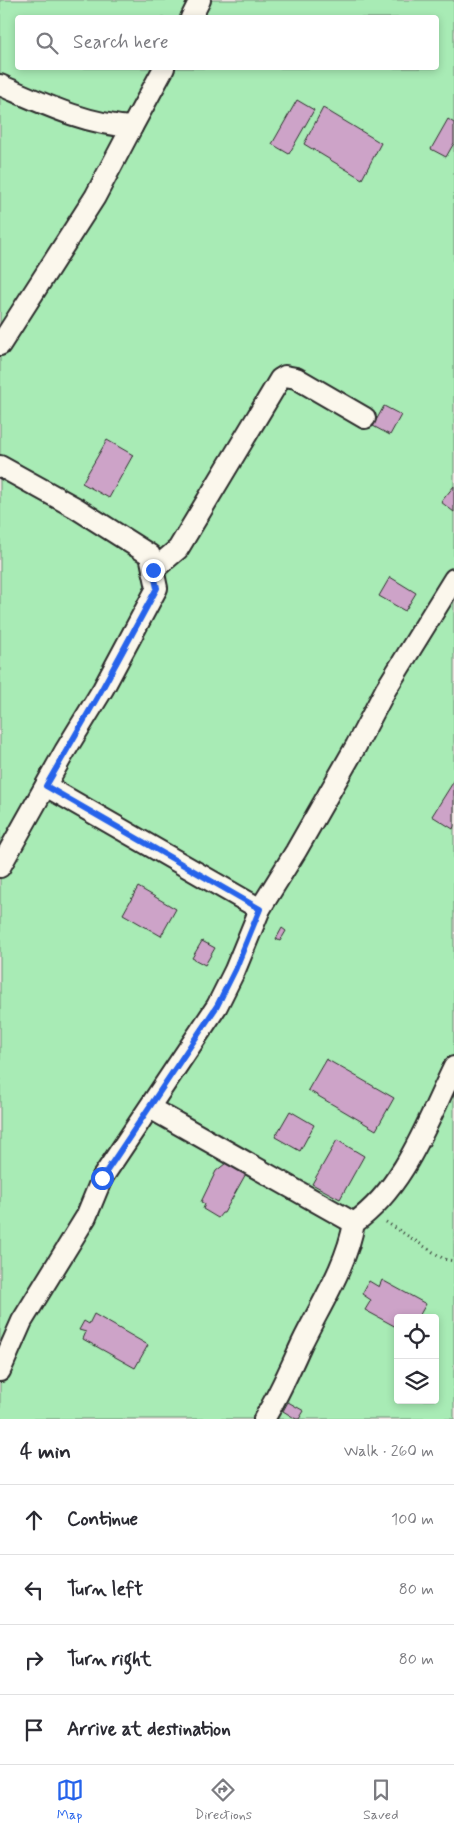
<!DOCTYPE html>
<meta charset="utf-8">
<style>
body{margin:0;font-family:Mynerve,sans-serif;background:#f7f7f7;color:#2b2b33}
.controls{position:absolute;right:15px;bottom:15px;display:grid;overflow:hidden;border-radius:5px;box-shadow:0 2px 8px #0003}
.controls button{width:45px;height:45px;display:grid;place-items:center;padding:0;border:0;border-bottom:1px solid #e1e1e2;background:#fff;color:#2b2b33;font:25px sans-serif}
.stop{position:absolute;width:15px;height:15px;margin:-11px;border:4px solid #2563eb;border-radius:50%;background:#fff}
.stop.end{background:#2563eb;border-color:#fff;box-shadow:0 1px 5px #0008}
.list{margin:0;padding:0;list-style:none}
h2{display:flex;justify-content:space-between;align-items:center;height:65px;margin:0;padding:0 20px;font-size:21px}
h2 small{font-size:16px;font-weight:400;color:#7c7c81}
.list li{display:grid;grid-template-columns:32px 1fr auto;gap:15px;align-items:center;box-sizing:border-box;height:70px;padding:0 20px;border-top:1px solid #e1e1e2}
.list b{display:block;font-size:19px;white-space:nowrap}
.list em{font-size:16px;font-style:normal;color:#7c7c81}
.icon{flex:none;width:28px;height:28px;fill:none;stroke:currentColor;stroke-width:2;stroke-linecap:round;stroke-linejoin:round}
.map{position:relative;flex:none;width:454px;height:1419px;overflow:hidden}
.search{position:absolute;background:#fff;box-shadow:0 2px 8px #0003;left:15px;right:15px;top:15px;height:55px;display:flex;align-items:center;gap:12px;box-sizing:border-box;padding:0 18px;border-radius:5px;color:#7c7c81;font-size:19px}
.sheet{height:345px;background:#fff}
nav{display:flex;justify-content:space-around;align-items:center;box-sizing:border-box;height:70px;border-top:1px solid #e1e1e2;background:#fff;font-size:14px;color:#7c7c81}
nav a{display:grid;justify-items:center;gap:2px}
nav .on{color:#2563eb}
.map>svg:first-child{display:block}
</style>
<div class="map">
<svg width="454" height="1419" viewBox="0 0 454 1419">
<rect width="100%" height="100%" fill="#f2e6e5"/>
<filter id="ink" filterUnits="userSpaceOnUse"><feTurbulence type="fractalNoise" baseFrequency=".02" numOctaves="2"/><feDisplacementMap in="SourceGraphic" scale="10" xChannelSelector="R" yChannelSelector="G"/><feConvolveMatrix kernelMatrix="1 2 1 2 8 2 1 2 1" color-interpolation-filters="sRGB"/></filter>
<g filter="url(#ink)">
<path fill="#a8ebb5" stroke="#6a8b70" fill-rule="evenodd" d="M0,0H454V1419H0ZM18,18H436V68H18ZM398,1318H435V1400H398Z"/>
<g fill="#cda3c8" stroke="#2b2b2b">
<path d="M297,100L314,110L289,154L272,144Z"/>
<path d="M323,108L381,143L362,179L304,144Z"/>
<path d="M448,119L454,123V143L446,157L431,149Z"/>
<path d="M384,406L401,415L390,435L373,426Z"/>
<path d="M107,440L133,455L109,498L82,483Z"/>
<path d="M454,486V512L441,502Z"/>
<path d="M390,577L416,593L405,611L379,596Z"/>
<path d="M454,781V826L453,829L432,816Z"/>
<path d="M138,887L176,909L161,936L123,914Z"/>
<path d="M282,928L286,931L280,941L276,939Z"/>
<path d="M202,941L215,948L205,965L192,958Z"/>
<path d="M326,1059L394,1098L376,1130L308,1090Z"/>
<path d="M290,1111L314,1125L300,1151L275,1137Z"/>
<path d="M337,1140L364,1156L340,1199L312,1184Z"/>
<path d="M230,1160L248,1170L224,1213H222L218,1218L203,1209L205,1204L201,1202L216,1171Z"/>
<path d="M382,1280L426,1304L418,1318H398V1328L365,1310L371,1300L362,1294L369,1281L379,1287Z"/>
<path d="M94,1314L148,1345L135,1368L83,1339L86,1332L79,1330L84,1321L89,1324Z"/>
<path d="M288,1402L304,1411L299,1419H296L283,1411Z"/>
</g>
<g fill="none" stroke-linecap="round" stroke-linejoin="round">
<g stroke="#2b2b2b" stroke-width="24">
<g id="minor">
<path d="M191,18L200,0"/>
<path d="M0,85C42,103 84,124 132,127L164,68"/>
<path d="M0,345L95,197L132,127"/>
<path d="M0,466L76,508L150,555L157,588L103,689L65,751L0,867"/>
<path d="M153,570L178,549L280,379L285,376L296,378L365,418"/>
<path d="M46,786L260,909"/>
<path d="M150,1108L354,1223C347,1265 320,1306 302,1343C290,1369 279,1395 264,1419"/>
<path d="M354,1223C405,1187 427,1122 454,1067"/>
<path d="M0,1371L22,1321L86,1217L102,1178L217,1006L235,970L260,909L296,851L356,746L386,689L454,579"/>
</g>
</g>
<path stroke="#2b2b2b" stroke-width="3" stroke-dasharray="1 4" stroke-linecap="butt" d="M386,1222L444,1259L454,1261"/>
<use href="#minor" stroke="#fbf7ec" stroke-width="20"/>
</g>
</g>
<g fill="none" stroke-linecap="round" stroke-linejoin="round" filter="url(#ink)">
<path stroke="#2563eb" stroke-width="6" d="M102,1178L217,1006L235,970L260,909L46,786L102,689L157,588L153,570"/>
</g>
</svg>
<div class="controls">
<button><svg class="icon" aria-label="locate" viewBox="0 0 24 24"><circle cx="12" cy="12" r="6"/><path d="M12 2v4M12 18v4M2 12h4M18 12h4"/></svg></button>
<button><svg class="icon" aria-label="layers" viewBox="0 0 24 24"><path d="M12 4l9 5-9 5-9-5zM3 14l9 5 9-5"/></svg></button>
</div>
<div class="stop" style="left:102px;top:1178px"></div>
<div class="stop end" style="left:153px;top:570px"></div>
<div class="search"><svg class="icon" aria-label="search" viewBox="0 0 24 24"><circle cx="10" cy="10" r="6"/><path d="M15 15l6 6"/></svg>Search here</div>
</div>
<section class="sheet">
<h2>4 min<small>Walk · 260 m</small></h2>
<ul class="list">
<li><svg class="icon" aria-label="ahead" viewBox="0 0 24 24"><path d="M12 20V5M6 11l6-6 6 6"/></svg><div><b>Continue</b></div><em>100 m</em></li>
<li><svg class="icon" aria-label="left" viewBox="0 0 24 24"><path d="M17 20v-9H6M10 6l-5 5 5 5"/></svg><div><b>Turn left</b></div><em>80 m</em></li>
<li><svg class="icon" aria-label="right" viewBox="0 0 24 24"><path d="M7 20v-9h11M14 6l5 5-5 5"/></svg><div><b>Turn right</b></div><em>80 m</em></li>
<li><svg class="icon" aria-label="arrive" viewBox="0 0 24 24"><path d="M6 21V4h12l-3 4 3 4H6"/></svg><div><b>Arrive at destination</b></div></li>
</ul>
</section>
<nav>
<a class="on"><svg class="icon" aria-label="map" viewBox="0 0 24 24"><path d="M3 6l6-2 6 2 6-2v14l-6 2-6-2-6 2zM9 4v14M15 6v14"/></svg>Map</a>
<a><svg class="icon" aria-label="directions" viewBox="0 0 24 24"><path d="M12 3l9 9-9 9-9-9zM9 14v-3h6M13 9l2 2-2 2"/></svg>Directions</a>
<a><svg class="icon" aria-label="saved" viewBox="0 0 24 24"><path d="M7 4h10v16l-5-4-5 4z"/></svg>Saved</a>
</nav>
